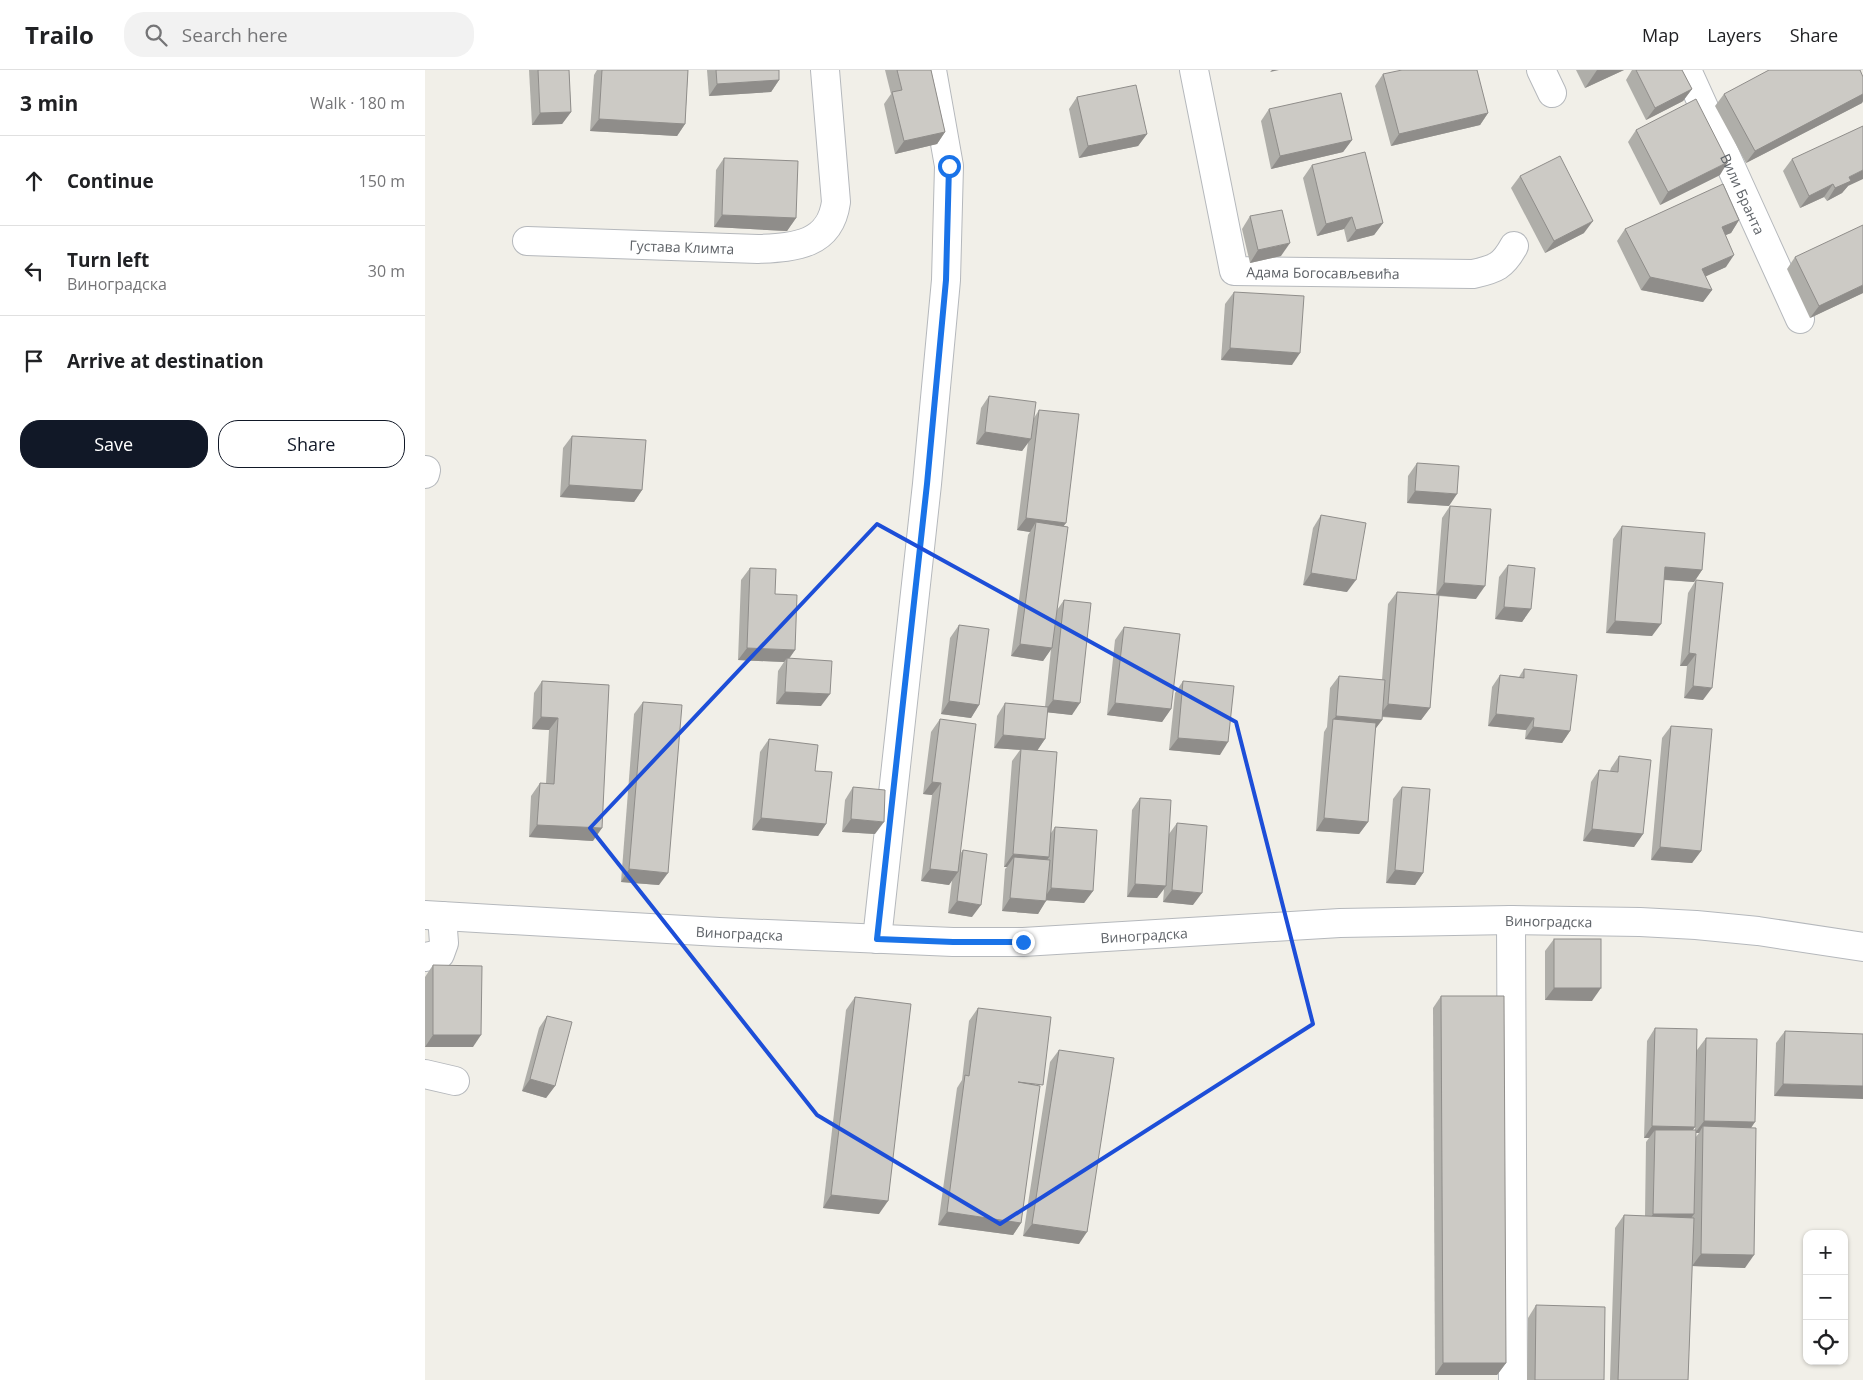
<!DOCTYPE html>
<meta charset="utf-8">
<style>
body{margin:0;font-family:"Open Sans",sans-serif;background:#f2f2f2;color:#202124}
.controls{position:absolute;right:15px;bottom:15px;display:grid;overflow:hidden;border-radius:10px;box-shadow:0 1px 4px #0004}
.controls button{width:45px;height:45px;display:grid;place-items:center;padding:0;border:0;border-bottom:1px solid #e0e0e0;background:#fff;color:#202124;font:25px sans-serif}
.stop{position:absolute;width:15px;height:15px;margin:-11px;border:4px solid #1a73e8;border-radius:50%;background:#fff}
.stop.end{background:#1a73e8;border-color:#fff;box-shadow:0 1px 5px #0008}
.list{margin:0;padding:0;list-style:none}
h2{display:flex;justify-content:space-between;align-items:center;height:65px;margin:0;padding:0 20px;font-size:21px}
h2 small{font-size:16px;font-weight:400;color:#757577}
.list li{display:grid;grid-template-columns:32px 1fr auto;gap:15px;align-items:center;box-sizing:border-box;height:90px;padding:0 20px;border-top:1px solid #e0e0e0}
.list b{display:block;font-size:19px;white-space:nowrap}
.list p{margin:0;font-size:16px;white-space:nowrap;color:#757577}
.list em{font-size:16px;font-style:normal;color:#757577}
.actions{display:flex;gap:10px;padding:15px 20px}
.actions a{flex:1;padding:11px 0;border:1px solid #111827;border-radius:20px;text-align:center;font-size:18px;color:#111827}
.actions .main{background:#111827;color:#fff}
.icon{flex:none;width:28px;height:28px;fill:none;stroke:currentColor;stroke-width:2;stroke-linecap:round;stroke-linejoin:round}
.map{position:relative;flex:none;width:1438px;height:1310px;overflow:hidden}
header{display:flex;align-items:center;gap:30px;box-sizing:border-box;height:70px;padding:0 25px;background:#fff;border-bottom:1px solid #e0e0e0}
header strong{font-size:24px}
nav{display:flex;gap:28px;margin-inline-start:auto;font-size:18px}
.search{width:350px;height:45px;background:#f2f2f2;display:flex;align-items:center;gap:12px;box-sizing:border-box;padding:0 18px;border-radius:20px;color:#757577;font-size:19px}
main{display:flex}
aside{flex:1;background:#fff}
.map>svg:first-child{display:block}
</style>
<header>
<strong>Trailo</strong>
<div class="search"><svg class="icon" aria-label="search" viewBox="0 0 24 24"><circle cx="10" cy="10" r="6"/><path d="M15 15l6 6"/></svg>Search here</div>
<nav><a>Map</a><a>Layers</a><a>Share</a></nav>
</header>
<main>
<aside>
<h2>3 min<small>Walk · 180 m</small></h2>
<ul class="list">
<li><svg class="icon" aria-label="ahead" viewBox="0 0 24 24"><path d="M12 20V5M6 11l6-6 6 6"/></svg><div><b>Continue</b></div><em>150 m</em></li>
<li><svg class="icon" aria-label="left" viewBox="0 0 24 24"><path d="M17 20v-9H6M10 6l-5 5 5 5"/></svg><div><b>Turn left</b><p>Виноградска</p></div><em>30 m</em></li>
<li><svg class="icon" aria-label="arrive" viewBox="0 0 24 24"><path d="M6 21V4h12l-3 4 3 4H6"/></svg><div><b>Arrive at destination</b></div></li>
</ul>
<div class="actions"><a class="main">Save</a><a>Share</a></div>
</aside>
<div class="map">
<svg width="1438" height="1310" viewBox="0 0 1438 1310">
<rect width="100%" height="100%" fill="#f1efe8"/>
<g fill="none" stroke-linecap="round" stroke-linejoin="round">
<g stroke="#b5b8bc" stroke-width="30">
<g id="minor">
<path id="s1" d="M769,0L809,201L1048,204C1071,199 1078,196 1089,176"/>
<path d="M1116,0L1127,23"/>
<path id="s2" d="M1262,0L1375,249"/>
<path id="s3" d="M102,171L333,179C369,177 405,176 411,132L400,0"/>
<path d="M0,404L1,400"/>
<path id="s4" d="M0,845L294,862L528,872H598L915,853L1086,850L1215,852L1271,855L1333,861L1438,877"/>
<path d="M1086,850L1088,1310"/>
<path d="M452,869L502,414L521,210L524,96L507,0"/>
<path d="M0,887L15,884L19,873L17,846"/>
<path d="M0,1004L30,1011"/>
</g>
</g>
<use href="#minor" stroke="#fff" stroke-width="28"/>
</g>
<g fill="#afaea9" fill-rule="evenodd">
<path d="M104,0H144L146,42L137,54L107,55Z"/>
<path d="M172,0H263L260,54L252,66L165,61L169,5Z"/>
<path d="M282,0H354V10L346,22L284,26Z"/>
<path d="M460,0H506L520,62L512,74L470,84L459,34L466,24Z"/>
<path d="M1151,0H1199L1160,18Z"/>
<path d="M1207,0H1257L1267,19L1258,31L1221,50L1201,10Z"/>
<path d="M958,4L1063,43L1055,55L966,76L950,16Z"/>
<path d="M1438,7V31L1437,33L1321,93L1290,36L1299,24Z"/>
<path d="M652,27L722,64L713,76L654,88L644,39Z"/>
<path d="M844,39L927,70L918,82L846,99L836,51Z"/>
<path d="M1211,60L1295,105L1235,135L1203,72Z"/>
<path d="M299,88L371,148L362,161L289,157L291,100Z"/>
<path d="M1367,89L1423,116L1417,123L1402,131L1399,127L1375,138L1358,101Z"/>
<path d="M887,95L958,153L949,165L922,172L919,159L892,166L878,108Z"/>
<path d="M1095,106L1159,163L1120,183L1086,118Z"/>
<path d="M825,146L856,186L825,193L817,159Z"/>
<path d="M1314,150L1306,163L1300,165L1301,197L1280,206L1287,220L1278,232L1216,220L1192,171L1200,159Z"/>
<path d="M1370,187L1438,223L1385,248L1362,199Z"/>
<path d="M809,222L867,295L796,290L800,234Z"/>
<path d="M564,326L609,348L614,340L638,456L632,540L639,530L647,645L622,642L620,669L612,680L626,763L630,757L668,821L659,833L621,830L613,844L577,841L580,799L582,797H579L587,691L595,680L569,678L572,646L580,633L620,637L626,579L618,591L586,586L603,465L605,462L592,460L603,372L597,381L551,374L556,338Z"/>
<path d="M147,366L217,420L209,432L135,427L138,378Z"/>
<path d="M992,393L1024,436L982,433L983,406Z"/>
<path d="M1025,436L1051,529L1014,526L1005,638L996,650L957,647V650L950,659L943,752L934,764L891,761L899,662L902,657L905,618L914,606L957,610L963,534L972,522L1011,525L1017,448Z"/>
<path d="M896,445L922,522L878,515L888,458Z"/>
<path d="M1197,456L1277,500L1269,512L1239,510L1227,566L1181,563L1188,469Z"/>
<path d="M1083,495L1106,539L1097,552L1070,549L1074,507Z"/>
<path d="M325,498L350,524L370,580L364,589L396,636L351,634L353,601L359,592L313,590L316,510Z"/>
<path d="M1271,510L1278,630L1259,628L1262,596H1255L1263,523Z"/>
<path d="M534,555L554,635L546,648L516,644L525,568Z"/>
<path d="M699,557L746,639L737,652L682,645L690,570Z"/>
<path d="M1099,599L1145,661L1137,673L1100,669L1101,660L1063,656L1067,617L1075,605L1094,607Z"/>
<path d="M117,611L184,615L168,771L104,767L106,726L115,713H121L124,660L107,659L109,623Z"/>
<path d="M758,611L795,685L744,680L750,623Z"/>
<path d="M218,632L234,815L196,812L209,644Z"/>
<path d="M515,649L535,784L538,780L547,847L523,843L527,810L524,815L496,811L507,725L498,724L506,662Z"/>
<path d="M1246,656L1276,781L1267,793L1226,790L1237,668Z"/>
<path d="M344,669L390,701L401,754L393,766L327,760L335,682Z"/>
<path d="M1194,686L1218,764L1209,777L1158,771L1166,712L1174,700L1185,701L1186,698Z"/>
<path d="M428,717L450,764L417,762L420,730Z"/>
<path d="M977,717L998,803L990,815L961,813L968,729Z"/>
<path d="M715,728L744,764L752,753L768,835L738,832L739,819L732,828L702,827L707,740Z"/>
<path d="M1129,869L1167,931L1120,930V881Z"/>
<path d="M8,895L48,977H0V907Z"/>
<path d="M1016,926L1081,1293L1072,1305H1010L1008,938Z"/>
<path d="M430,927L454,1144L398,1138L421,940Z"/>
<path d="M553,938L614,1020L596,1153L588,1165L513,1155L532,1018L537,1010L544,951Z"/>
<path d="M122,946L130,1016L121,1028L97,1021L114,958Z"/>
<path d="M1230,958L1270,1057L1267,1060H1270L1272,980L1281,968L1326,1058L1320,1198L1267,1196L1263,1310H1185L1190,1158L1199,1145L1220,1146L1221,1072L1224,1068H1219L1222,971ZM1271,1063H1274L1270,1068Z"/>
<path d="M1360,961L1438,964L1349,1026L1351,973Z"/>
<path d="M634,980L654,1174L598,1166L625,992Z"/>
<path d="M1111,1235L1179,1310H1102L1103,1248Z"/>
</g>
<g fill="#8f8d8a">
<path d="M847,0H854L845,2Z"/>
<path d="M1172,0H1199L1160,18Z"/>
<path d="M354,10L346,22L284,26L292,14Z"/>
<path d="M1267,19L1258,31L1221,50L1230,38Z"/>
<path d="M1438,24V31L1437,33L1321,93L1330,81Z"/>
<path d="M146,42L137,54L107,55L115,43Z"/>
<path d="M1063,43L1055,55L966,76L974,64Z"/>
<path d="M174,49L260,54L252,66L165,61Z"/>
<path d="M520,62L512,74L470,84L479,71Z"/>
<path d="M722,64L713,76L654,88L663,76Z"/>
<path d="M927,70L918,82L846,99L855,86Z"/>
<path d="M1303,92L1295,105L1235,135L1243,122Z"/>
<path d="M1438,100V109L1423,116L1417,123L1402,131L1410,118L1424,107Z"/>
<path d="M1408,114L1399,127L1375,138L1384,126Z"/>
<path d="M297,145L371,148L362,161L289,157Z"/>
<path d="M927,147L919,159L892,166L901,154Z"/>
<path d="M1314,150L1306,163L1289,170L1297,157Z"/>
<path d="M1168,151L1159,163L1120,183L1129,171Z"/>
<path d="M958,153L949,165L922,172L931,160Z"/>
<path d="M865,173L856,186L825,193L833,180Z"/>
<path d="M1309,185L1301,197L1269,212L1277,199Z"/>
<path d="M1225,207L1287,220L1278,232L1216,220Z"/>
<path d="M1438,215V223L1385,248L1394,236Z"/>
<path d="M805,278L875,283L867,295L796,290Z"/>
<path d="M560,362L606,369L597,381L551,374Z"/>
<path d="M144,415L217,420L209,432L135,427Z"/>
<path d="M990,421L1032,424L1024,436L982,433Z"/>
<path d="M601,448L641,453L632,465L611,452L605,462L592,460Z"/>
<path d="M1240,497L1277,500L1269,512L1231,509Z"/>
<path d="M886,503L931,510L922,522L878,515Z"/>
<path d="M1019,513L1060,516L1051,529L1011,525Z"/>
<path d="M1079,537L1106,539L1097,552L1070,549Z"/>
<path d="M1190,551L1236,554L1227,566L1181,563Z"/>
<path d="M595,574L627,578L618,591L586,586Z"/>
<path d="M322,578L370,580L362,591V588L359,592L313,590Z"/>
<path d="M1264,583L1271,584L1262,596H1255Z"/>
<path d="M1268,616L1287,618L1278,630L1259,628Z"/>
<path d="M360,622L405,624L396,636L351,634Z"/>
<path d="M628,630L655,633L647,645L619,642Z"/>
<path d="M524,631L554,635L546,648L516,644Z"/>
<path d="M690,633L746,639L737,652L682,645Z"/>
<path d="M963,634L1005,638L996,650L954,646Z"/>
<path d="M1071,644L1109,648L1101,660L1063,656Z"/>
<path d="M911,646L957,650L948,662L908,650Z"/>
<path d="M116,647L133,648L124,660L107,659Z"/>
<path d="M1108,657L1145,661L1137,673L1100,669Z"/>
<path d="M578,665L620,669L612,681L569,678Z"/>
<path d="M753,668L803,672L795,685L744,680Z"/>
<path d="M507,712L516,713L507,725L498,724Z"/>
<path d="M336,748L401,754L393,766L327,760Z"/>
<path d="M899,748L943,752L934,764L891,761Z"/>
<path d="M426,749L459,752L450,764L417,762Z"/>
<path d="M112,755L177,758L168,771L104,767Z"/>
<path d="M1167,759L1218,764L1209,777L1158,771Z"/>
<path d="M1235,777L1276,781L1267,793L1226,790Z"/>
<path d="M588,784L624,787L616,799L589,787L582,797H579Z"/>
<path d="M204,799L243,803L234,815L196,812Z"/>
<path d="M505,799L533,802L524,815L496,811Z"/>
<path d="M970,800L998,803L990,815L961,813Z"/>
<path d="M710,814L741,816L732,828L702,827Z"/>
<path d="M626,818L668,821L659,833L618,830Z"/>
<path d="M747,820L777,823L768,835L738,832Z"/>
<path d="M585,828L621,831L613,844L577,841Z"/>
<path d="M532,831L556,835L547,847L523,843Z"/>
<path d="M1129,918H1176L1167,931L1120,930Z"/>
<path d="M8,965H56L48,977H0Z"/>
<path d="M105,1009L130,1016L121,1028L97,1021Z"/>
<path d="M1358,1014L1438,1016V1029L1349,1026Z"/>
<path d="M1279,1051L1330,1052L1322,1064L1278,1056L1274,1063H1270Z"/>
<path d="M1227,1056L1270,1057L1261,1069L1230,1060L1224,1068H1219Z"/>
<path d="M406,1125L463,1131L454,1144L398,1138Z"/>
<path d="M522,1142L596,1153L588,1165L513,1155Z"/>
<path d="M1228,1144H1269L1260,1157L1220,1156Z"/>
<path d="M607,1154L662,1162L654,1174L598,1166Z"/>
<path d="M1276,1184L1329,1185L1320,1198L1267,1196Z"/>
<path d="M1018,1293H1081L1072,1305H1010Z"/>
</g>
<g fill="#cccac5" stroke="#8f8d8a">
<path d="M113,0H144L146,42L115,43Z"/>
<path d="M177,0H263L260,54L174,49Z"/>
<path d="M291,0H354V10L292,14Z"/>
<path d="M472,0H506L520,62L479,71L467,22L477,20Z"/>
<path d="M977,0H1052L1063,43L974,64L958,4Z"/>
<path d="M1211,0H1257L1267,19L1230,38Z"/>
<path d="M1344,0H1435L1438,7V24L1330,81L1299,24Z"/>
<path d="M711,15L722,64L663,76L652,27Z"/>
<path d="M916,23L927,70L855,86L844,39Z"/>
<path d="M1271,29L1303,92L1243,122L1211,60Z"/>
<path d="M1438,56V100L1424,107L1426,111L1410,118L1408,114L1384,126L1367,89Z"/>
<path d="M940,82L958,153L931,160L927,147L901,154L887,95Z"/>
<path d="M1135,86L1168,151L1129,171L1095,106Z"/>
<path d="M299,88L373,91L371,148L297,145Z"/>
<path d="M1298,114L1314,150L1297,157L1309,185L1277,199L1287,220L1225,207L1200,159Z"/>
<path d="M857,140L865,173L833,180L825,146Z"/>
<path d="M1438,155V215L1394,236L1370,187Z"/>
<path d="M809,222L879,226L875,283L805,278Z"/>
<path d="M564,326L611,332L606,369L560,362Z"/>
<path d="M614,340L654,344L641,453L601,448Z"/>
<path d="M147,366L221,370L217,420L144,415Z"/>
<path d="M992,393L1034,396L1032,424L990,421Z"/>
<path d="M1025,436L1066,439L1060,516L1019,513Z"/>
<path d="M896,445L941,453L931,510L886,503Z"/>
<path d="M611,452L643,457L627,578L595,574Z"/>
<path d="M1197,456L1280,463L1277,500L1240,497L1236,554L1190,551Z"/>
<path d="M1083,495L1110,498L1106,539L1079,537Z"/>
<path d="M325,498L351,499L350,524L372,525L370,580L322,578Z"/>
<path d="M1271,510L1298,513L1287,618L1268,616L1271,584L1264,583Z"/>
<path d="M972,522L1014,525L1005,638L963,634Z"/>
<path d="M639,530L666,533L655,633L628,630Z"/>
<path d="M534,555L564,559L554,635L524,631Z"/>
<path d="M699,557L755,564L746,639L690,633Z"/>
<path d="M362,588L407,591L405,624L360,622Z"/>
<path d="M1099,599L1152,605L1145,661L1108,657L1109,648L1071,644L1075,605L1099,608Z"/>
<path d="M914,606L960,610L957,650L911,646Z"/>
<path d="M117,611L184,615L177,758L112,755L115,713L129,714L133,648L116,647Z"/>
<path d="M758,611L809,616L803,672L753,668Z"/>
<path d="M218,632L257,635L243,803L204,799Z"/>
<path d="M580,633L623,637L620,669L578,665Z"/>
<path d="M515,649L551,654L533,802L505,799L516,713L507,712Z"/>
<path d="M908,649L951,653L943,752L899,748Z"/>
<path d="M1246,656L1287,659L1276,781L1235,777Z"/>
<path d="M344,669L393,675L390,701L407,702L401,754L336,748Z"/>
<path d="M596,679L632,682L624,787L588,784Z"/>
<path d="M1194,686L1226,690L1218,764L1167,759L1174,700L1193,702Z"/>
<path d="M428,717L460,720L459,752L426,749Z"/>
<path d="M977,717L1005,719L998,803L970,800Z"/>
<path d="M715,728L746,730L741,816L710,814Z"/>
<path d="M752,753L782,756L777,823L747,820Z"/>
<path d="M630,757L672,760L668,821L626,818Z"/>
<path d="M538,780L562,784L556,835L532,831Z"/>
<path d="M589,787L625,790L621,831L585,828Z"/>
<rect x="1129" y="869" width="47" height="49"/>
<path d="M8,895L57,896L56,965H8Z"/>
<path d="M1016,926H1079L1081,1293H1018Z"/>
<path d="M430,927L486,934L463,1131L406,1125Z"/>
<path d="M553,938L626,947L618,1015L593,1012L615,1016L596,1153L522,1142L540,1005L544,1006Z"/>
<path d="M122,946L147,952L130,1016L105,1009Z"/>
<path d="M1230,958L1272,959L1270,1057L1227,1056Z"/>
<path d="M1360,961L1438,964V1016L1358,1014Z"/>
<path d="M1281,968L1332,969L1330,1052L1279,1051Z"/>
<path d="M634,980L689,988L662,1162L607,1154Z"/>
<path d="M1278,1056L1331,1058L1329,1185L1276,1184Z"/>
<path d="M1230,1060H1271L1269,1144H1228Z"/>
<path d="M1199,1145L1269,1148L1263,1310H1193Z"/>
<path d="M1111,1235L1180,1237L1179,1310H1110Z"/>
</g>
<g fill="none" stroke-linecap="round" stroke-linejoin="round">
<path stroke="#1a73e8" stroke-width="6" d="M524,96L521,210L502,414L452,869L528,872H598"/>
</g>
<path fill="none" stroke="#1d4ed8" stroke-width="4" stroke-linejoin="round" d="M452,454L811,652L888,954L575,1154L392,1045L165,758Z"/>
<g text-anchor="middle" dominant-baseline="central" stroke-width="5" stroke-linejoin="round" paint-order="stroke">
<g font-size="14" fill="#5f6368" stroke="#fff">
<text stroke="none"><textPath href="#s2" startOffset="136">Вили Бранта</textPath></text>
<text stroke="none"><textPath href="#s3" startOffset="155">Густава Климта</textPath></text>
<text stroke="none"><textPath href="#s1" startOffset="294">Адама Богосављевића</textPath></text>
<text stroke="none"><textPath href="#s4" startOffset="1125">Виноградска</textPath></text>
<text stroke="none"><textPath href="#s4" startOffset="315">Виноградска</textPath></text>
<text stroke="none"><textPath href="#s4" startOffset="720">Виноградска</textPath></text>
</g>
</g>
</svg>
<div class="controls">
<button>+</button>
<button>−</button>
<button><svg class="icon" aria-label="locate" viewBox="0 0 24 24"><circle cx="12" cy="12" r="6"/><path d="M12 2v4M12 18v4M2 12h4M18 12h4"/></svg></button>
</div>
<div class="stop" style="left:524px;top:96px"></div>
<div class="stop end" style="left:598px;top:872px"></div>
</div>
</main>
